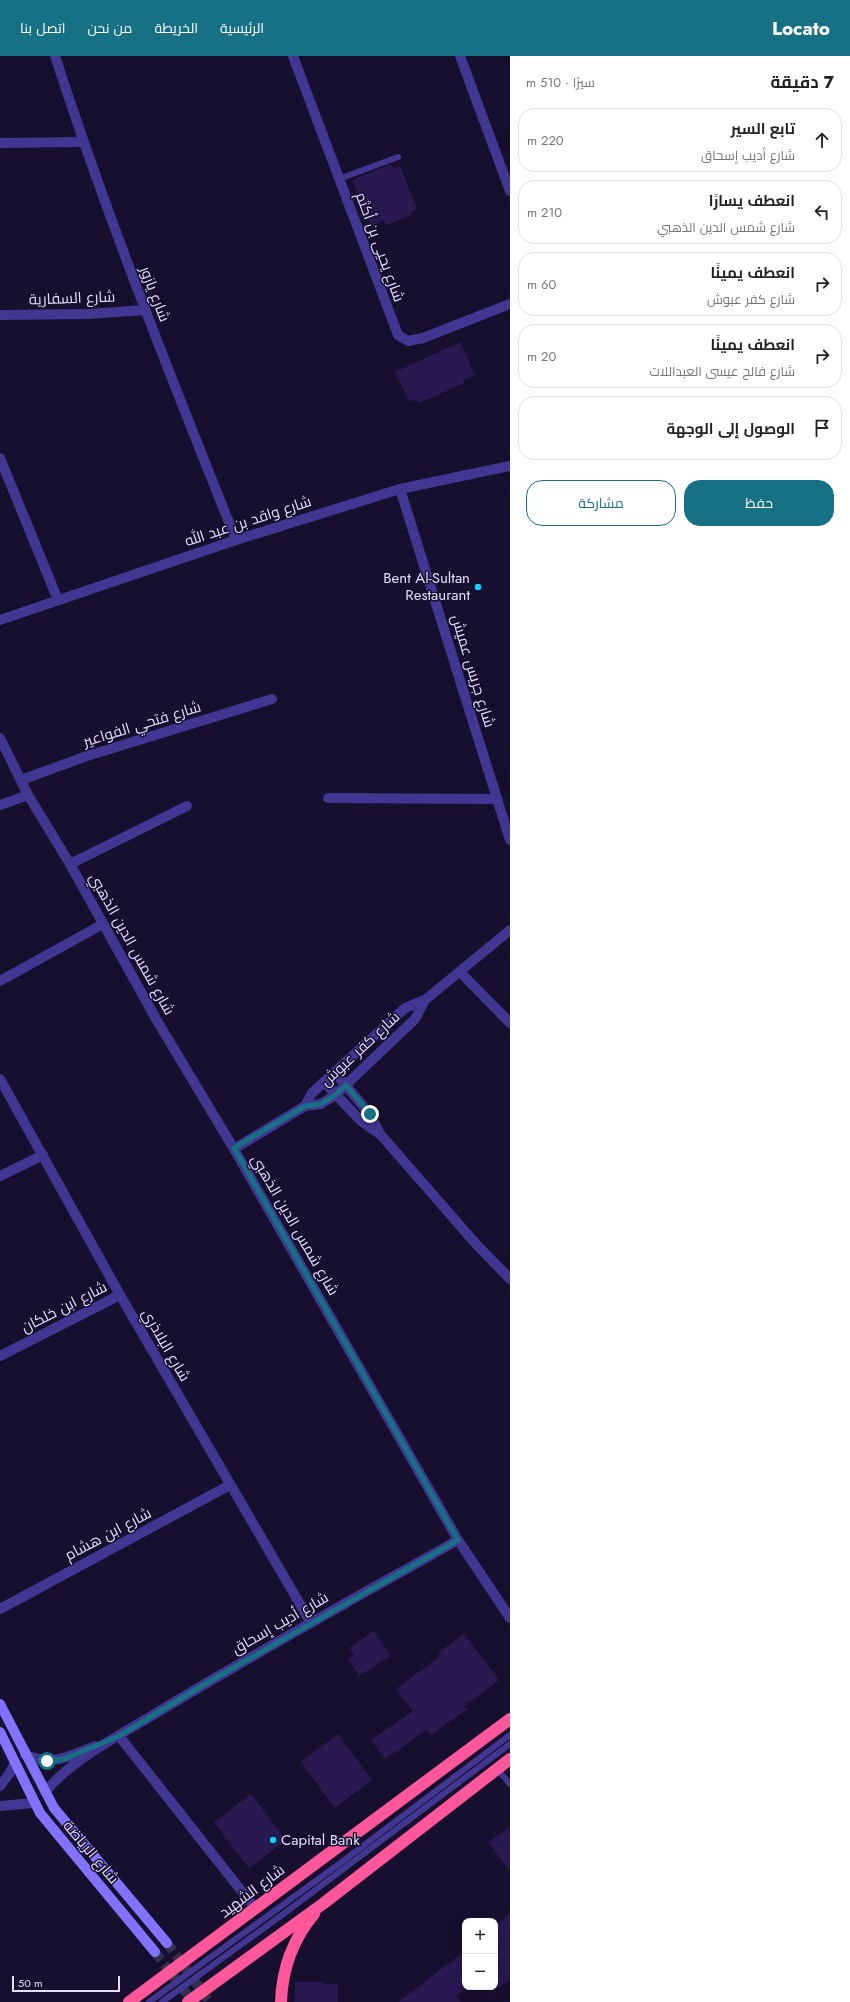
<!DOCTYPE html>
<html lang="ar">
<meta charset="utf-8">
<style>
body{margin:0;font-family:Jost,Cairo,sans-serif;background:#f6f6f6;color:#222;direction:rtl}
.controls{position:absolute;right:12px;bottom:12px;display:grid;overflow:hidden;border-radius:8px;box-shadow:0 4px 16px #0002}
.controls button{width:36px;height:36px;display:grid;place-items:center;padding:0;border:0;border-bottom:1px solid #e0e0e0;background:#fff;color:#222;font:20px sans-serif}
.scale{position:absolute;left:12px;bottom:10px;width:108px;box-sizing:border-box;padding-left:4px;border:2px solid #e3dcff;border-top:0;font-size:11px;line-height:14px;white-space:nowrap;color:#e3dcff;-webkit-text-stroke:3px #170f2e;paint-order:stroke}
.stop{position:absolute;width:12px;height:12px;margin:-9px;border:3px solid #167185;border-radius:50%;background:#fff}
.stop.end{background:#167185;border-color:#fff;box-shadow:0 1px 4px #0008}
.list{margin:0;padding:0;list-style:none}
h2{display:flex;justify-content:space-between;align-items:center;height:52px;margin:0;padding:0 16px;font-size:17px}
h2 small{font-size:13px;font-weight:400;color:#767676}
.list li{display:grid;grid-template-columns:26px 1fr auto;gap:12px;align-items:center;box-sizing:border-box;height:64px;margin:0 8px 8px;padding:0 8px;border:1px solid #e0e0e0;border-radius:16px}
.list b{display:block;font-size:15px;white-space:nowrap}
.list p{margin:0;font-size:13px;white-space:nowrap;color:#767676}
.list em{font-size:13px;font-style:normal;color:#767676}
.actions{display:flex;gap:8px;padding:12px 16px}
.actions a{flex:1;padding:9px 0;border:1px solid #167185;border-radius:16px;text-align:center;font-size:14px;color:#167185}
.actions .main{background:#167185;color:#fff}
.icon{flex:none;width:22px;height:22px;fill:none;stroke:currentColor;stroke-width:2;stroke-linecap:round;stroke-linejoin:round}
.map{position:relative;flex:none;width:510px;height:1946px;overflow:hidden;direction:ltr}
header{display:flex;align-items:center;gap:24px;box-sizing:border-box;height:56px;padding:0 20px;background:#167185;color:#fff}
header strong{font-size:19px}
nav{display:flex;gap:22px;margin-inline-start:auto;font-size:14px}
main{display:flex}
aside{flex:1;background:#fff}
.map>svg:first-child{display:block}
</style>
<header>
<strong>Locato</strong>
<nav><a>الرئيسية</a><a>الخريطة</a><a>من نحن</a><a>اتصل بنا</a></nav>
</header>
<main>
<aside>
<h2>7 دقيقة<small>سيرًا · 510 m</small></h2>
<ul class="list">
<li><svg class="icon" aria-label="ahead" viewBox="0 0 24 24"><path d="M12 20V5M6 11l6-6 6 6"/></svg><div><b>تابع السير</b><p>شارع أديب إسحاق</p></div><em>220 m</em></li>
<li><svg class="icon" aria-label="left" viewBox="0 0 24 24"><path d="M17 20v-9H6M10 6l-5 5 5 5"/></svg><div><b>انعطف يسارًا</b><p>شارع شمس الدين الذهبي</p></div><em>210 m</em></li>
<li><svg class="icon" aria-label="right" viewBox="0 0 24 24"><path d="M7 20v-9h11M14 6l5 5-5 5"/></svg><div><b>انعطف يمينًا</b><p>شارع كفر عبوش</p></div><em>60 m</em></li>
<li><svg class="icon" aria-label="right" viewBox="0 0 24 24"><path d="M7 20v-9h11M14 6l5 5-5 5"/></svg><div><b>انعطف يمينًا</b><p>شارع فالح عيسى العبداللات</p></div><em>20 m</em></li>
<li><svg class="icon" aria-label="arrive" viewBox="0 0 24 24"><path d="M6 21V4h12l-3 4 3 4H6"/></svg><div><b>الوصول إلى الوجهة</b></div></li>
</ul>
<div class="actions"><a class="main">حفظ</a><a>مشاركة</a></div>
</aside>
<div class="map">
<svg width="510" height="1946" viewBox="0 0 510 1946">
<rect width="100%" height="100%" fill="#170f2e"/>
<g fill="#291951">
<path d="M391,108L393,113L400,110L417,153L411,156L412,159L386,169L384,164L371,170L352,124Z"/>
<path d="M460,286L475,319L463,324L464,327L419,347L417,343L410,346L395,316Z"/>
<path d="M374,1575L390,1600L359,1620L348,1603L354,1599L349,1592Z"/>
<path d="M464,1578L499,1624L464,1650L467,1653L431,1679L427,1674L385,1703L371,1684L413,1655L396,1633L440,1600L438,1597Z"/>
<path d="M338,1678L372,1724L335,1752L301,1706Z"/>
<path d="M251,1738L286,1784L249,1812L214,1766Z"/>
<path d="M510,1770V1815L488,1786Z"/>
<path d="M510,1857V1923L495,1935V1870Z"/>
<path d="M465,1895V1933L456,1940L461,1946H398Z"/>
<path d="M295,1926H324V1928H338V1946H295Z"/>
</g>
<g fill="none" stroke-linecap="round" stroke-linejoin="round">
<g stroke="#362e4d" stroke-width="10" stroke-dasharray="10 5" stroke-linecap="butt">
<path d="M167,1887L210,1946"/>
<path d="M155,1896L193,1946"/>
</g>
<g stroke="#413691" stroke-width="6">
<path d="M339,123L398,101"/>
<path d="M497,1713L510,1728"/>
<path d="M149,1946L339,1808L510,1679"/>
<path d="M162,1946L286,1856L510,1688"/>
</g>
<g stroke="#413691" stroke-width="10">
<path d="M55,0C108,164 172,324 236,484"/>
<path d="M293,0L398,279L408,285L423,282L510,248"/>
<path d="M460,0L510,135"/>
<path d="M0,87L83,86"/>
<path d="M0,259L88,258L145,254"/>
<path d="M0,402L58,544"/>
<path d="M400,433L510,784"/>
<path d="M0,564L236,484L400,433L510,410"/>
<path d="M0,682L28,739L70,808L156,963L234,1093L458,1484L510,1562"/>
<path d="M21,724L87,700L272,643"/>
<path d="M328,742L497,743"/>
<path d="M0,749L28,739"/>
<path d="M70,808L187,750"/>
<path d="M460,916L510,967"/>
<path d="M0,925L103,868"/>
<path d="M335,1017L370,1058L380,1078L476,1188L510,1223"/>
<path d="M0,1023L120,1239L311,1567"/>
<path d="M324,1026L361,1065L378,1077"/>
<path d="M305,1050L312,1037L405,952L425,944L510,874"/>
<path d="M234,1093L305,1050L321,1048L335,1039L415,963L425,944"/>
<path d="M0,1120L43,1099"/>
<path d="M0,1300L120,1239"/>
<path d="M0,1553L230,1429"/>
<path d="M119,1680L255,1852"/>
<path d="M25,1699C53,1710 69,1701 95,1690"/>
<path d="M0,1730L9,1718L15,1707"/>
<path d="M45,1736C72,1703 122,1678 158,1656C257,1596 357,1541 458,1484"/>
<path d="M0,1750L34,1747"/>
</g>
<g stroke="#8273ff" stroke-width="10">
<path d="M0,1648L54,1752L167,1887"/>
<path d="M0,1676L40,1757L155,1896"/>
</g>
<g stroke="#ff5799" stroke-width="12">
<path d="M129,1946L510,1663"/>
<path d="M188,1946L324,1847L510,1703"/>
<path d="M281,1946C282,1914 293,1883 314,1858"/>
</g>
</g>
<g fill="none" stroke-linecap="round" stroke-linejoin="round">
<path stroke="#167185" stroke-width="5" d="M47,1705L64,1703L119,1680L205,1628L458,1484L234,1092L305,1050L321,1048L335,1039L346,1029L370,1058"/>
</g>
<g fill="#08d2ff" stroke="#170f2e" stroke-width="1.5">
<circle cx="478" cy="531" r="4"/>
<circle cx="273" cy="1784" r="4"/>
</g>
<g text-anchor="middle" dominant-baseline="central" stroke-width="3" stroke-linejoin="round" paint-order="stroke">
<g font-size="15" fill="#e3dcff" stroke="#170f2e">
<text transform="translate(380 191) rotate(70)">شارع يحيى بن أكثم</text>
<text transform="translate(155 238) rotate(69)">شارع يازور</text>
<text transform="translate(72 242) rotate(-2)">شارع السفارية</text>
<text transform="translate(248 465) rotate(-18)">شارع واقد بن عبد الله</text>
<text transform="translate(473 615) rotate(73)">شارع جريس عميش</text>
<text transform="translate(142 668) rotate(-17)">شارع فتحي الفواعير</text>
<text transform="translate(132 888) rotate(61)">شارع شمس الدين الذهبي</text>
<text transform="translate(360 993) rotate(-43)">شارع كفر عبوش</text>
<text transform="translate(295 1169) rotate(60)">شارع شمس الدين الذهبي</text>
<text transform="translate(64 1251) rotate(-27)">شارع ابن خلكان</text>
<text transform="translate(166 1289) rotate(60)">شارع البلاذري</text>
<text transform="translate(108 1478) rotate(-28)">شارع ابن هشام</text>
<text transform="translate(280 1567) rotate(-30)">شارع أديب إسحاق</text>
<text transform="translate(91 1796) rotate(50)">شارع الرياضة</text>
<text transform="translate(252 1835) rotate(-37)">شارع الشهيد</text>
</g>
<g font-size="15" fill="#e3dcff" stroke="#170f2e" text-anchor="end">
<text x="470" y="522">Bent Al-Sultan<tspan x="470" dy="17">Restaurant</tspan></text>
<text x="281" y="1784" text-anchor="start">Capital Bank</text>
</g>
</g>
</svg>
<div class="controls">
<button>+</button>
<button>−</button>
</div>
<div class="scale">50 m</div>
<div class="stop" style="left:47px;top:1705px"></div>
<div class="stop end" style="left:370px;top:1058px"></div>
</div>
</main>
